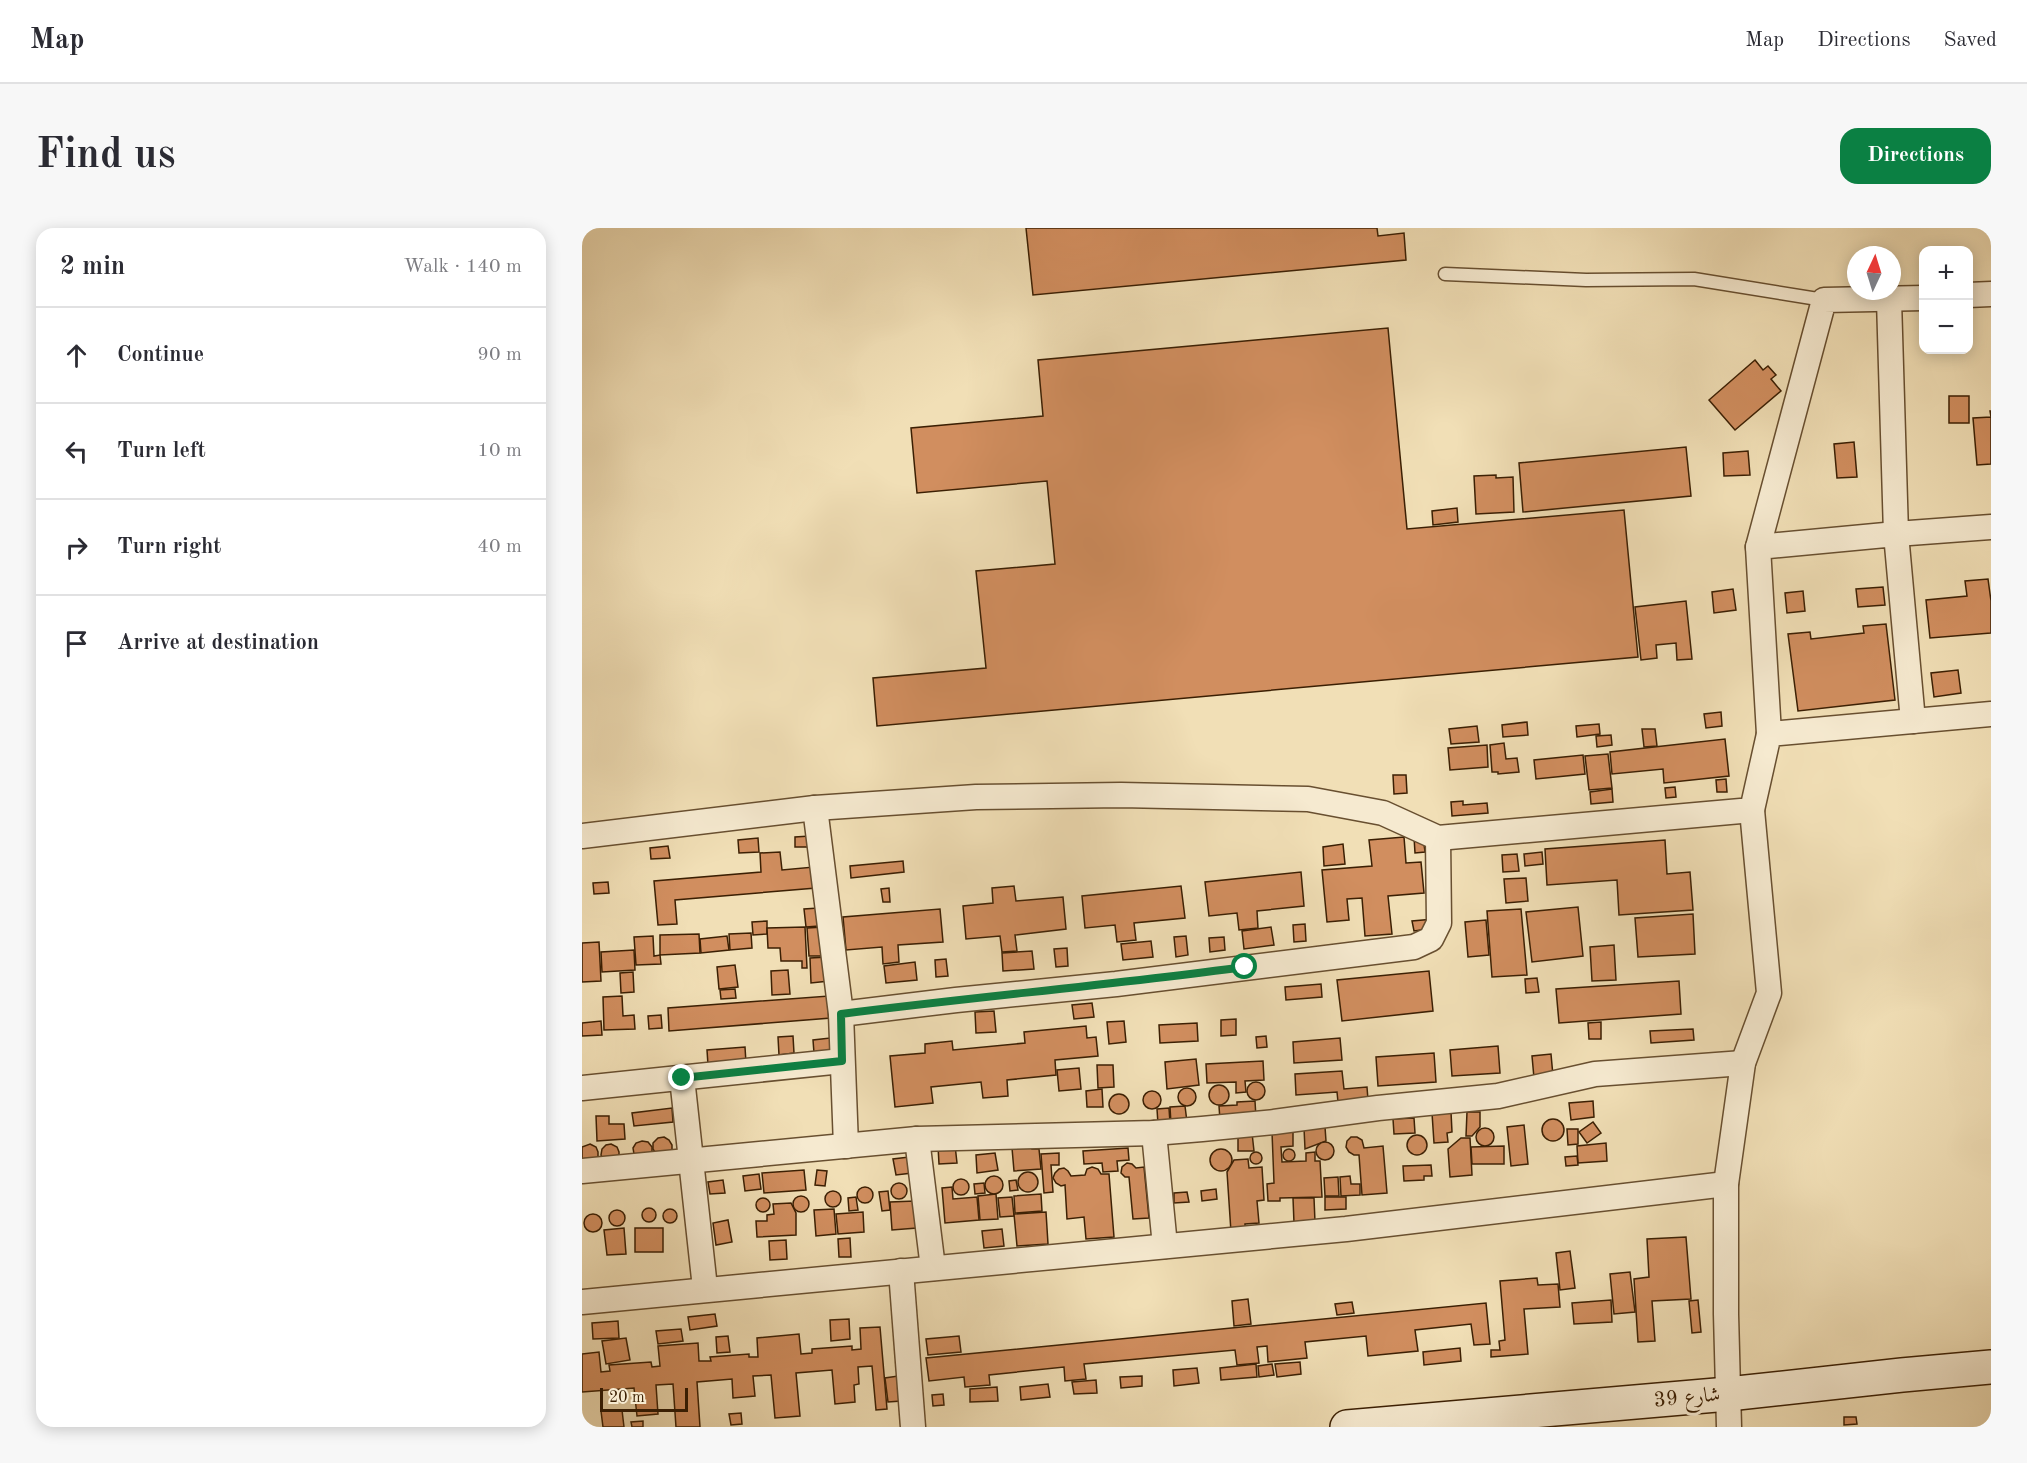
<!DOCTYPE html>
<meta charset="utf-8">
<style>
body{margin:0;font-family:"Old Standard TT",Amiri,serif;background:#f7f7f7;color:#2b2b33}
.controls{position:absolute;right:18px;top:18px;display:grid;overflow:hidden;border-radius:12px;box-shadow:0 3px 15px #0003}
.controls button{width:54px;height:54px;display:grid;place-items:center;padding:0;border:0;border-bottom:2px solid #e1e1e2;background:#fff;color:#2b2b33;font:30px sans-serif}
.compass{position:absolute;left:1265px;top:18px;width:54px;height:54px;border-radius:50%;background:#fff;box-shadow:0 3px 15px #0003;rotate:4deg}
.scale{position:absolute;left:18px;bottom:15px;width:88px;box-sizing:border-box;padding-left:6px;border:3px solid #3b1f03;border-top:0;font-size:16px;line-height:21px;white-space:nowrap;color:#3b1f03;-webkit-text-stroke:4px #f6ead0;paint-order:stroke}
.stop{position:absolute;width:18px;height:18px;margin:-14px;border:4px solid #0b8043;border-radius:50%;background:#fff}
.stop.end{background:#0b8043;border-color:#fff;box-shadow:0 2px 6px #0008}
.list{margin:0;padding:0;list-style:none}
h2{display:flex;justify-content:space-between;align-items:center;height:78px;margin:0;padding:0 24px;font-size:26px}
h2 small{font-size:20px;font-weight:400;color:#7c7c81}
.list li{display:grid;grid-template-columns:39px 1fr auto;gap:18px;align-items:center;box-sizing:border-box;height:96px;padding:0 24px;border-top:2px solid #e1e1e2}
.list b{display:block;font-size:22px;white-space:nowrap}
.list em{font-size:20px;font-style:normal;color:#7c7c81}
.icon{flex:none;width:33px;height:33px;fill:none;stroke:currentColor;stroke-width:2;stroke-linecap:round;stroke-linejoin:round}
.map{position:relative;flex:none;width:1409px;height:1199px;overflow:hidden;border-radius:18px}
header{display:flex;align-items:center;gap:36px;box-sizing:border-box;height:84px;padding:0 30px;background:#fff;border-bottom:2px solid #e1e1e2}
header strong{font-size:28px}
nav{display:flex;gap:33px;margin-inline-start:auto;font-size:21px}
.intro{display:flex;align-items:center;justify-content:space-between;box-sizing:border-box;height:144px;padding:0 36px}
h1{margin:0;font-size:42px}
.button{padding:15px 27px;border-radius:18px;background:#0b8043;color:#fff;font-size:21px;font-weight:700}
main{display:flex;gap:36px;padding:0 36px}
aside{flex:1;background:#fff;border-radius:18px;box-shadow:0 3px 15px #0003}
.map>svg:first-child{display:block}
</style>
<header>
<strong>Map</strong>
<nav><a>Map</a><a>Directions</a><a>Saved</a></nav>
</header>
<div class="intro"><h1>Find us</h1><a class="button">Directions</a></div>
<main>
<aside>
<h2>2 min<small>Walk · 140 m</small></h2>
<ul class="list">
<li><svg class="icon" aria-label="ahead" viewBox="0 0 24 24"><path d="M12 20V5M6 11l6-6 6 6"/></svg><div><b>Continue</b></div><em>90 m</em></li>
<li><svg class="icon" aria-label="left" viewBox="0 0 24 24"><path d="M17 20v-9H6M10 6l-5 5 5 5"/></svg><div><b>Turn left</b></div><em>10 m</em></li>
<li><svg class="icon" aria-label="right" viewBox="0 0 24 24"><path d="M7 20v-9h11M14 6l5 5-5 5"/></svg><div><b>Turn right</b></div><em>40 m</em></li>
<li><svg class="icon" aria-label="arrive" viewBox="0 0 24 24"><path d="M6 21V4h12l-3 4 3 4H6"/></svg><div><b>Arrive at destination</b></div></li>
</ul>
</aside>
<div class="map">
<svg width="1409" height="1199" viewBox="0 0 1409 1199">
<rect width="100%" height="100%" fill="#f1dfb6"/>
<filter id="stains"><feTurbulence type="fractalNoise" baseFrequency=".00333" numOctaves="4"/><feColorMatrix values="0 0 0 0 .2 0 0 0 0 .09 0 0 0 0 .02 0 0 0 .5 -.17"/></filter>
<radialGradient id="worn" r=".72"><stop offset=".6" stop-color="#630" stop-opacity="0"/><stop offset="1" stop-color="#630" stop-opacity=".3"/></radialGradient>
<g fill="#d18e5f" stroke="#3b1f03" stroke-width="1.5">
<path d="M444,0H795L796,8L822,5L824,32L451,67Z"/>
<path d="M806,100L825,301L1042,282L1056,429L295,498L291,450L404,440L394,343L473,336L465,253L335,265L329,200L461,188L456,132Z"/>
<path d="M1173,132L1181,142L1186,138L1194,147L1189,151L1199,163L1153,202L1127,172Z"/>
<rect x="1367" y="168" width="20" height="27"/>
<path d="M1408,183H1409V236L1395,237L1391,190L1409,189Z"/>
<path d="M1272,214L1275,249L1255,250L1252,216Z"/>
<path d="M1104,219L1109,268L941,284L937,235Z"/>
<path d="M1166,223L1168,247L1142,248L1141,225Z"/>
<path d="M914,247V250L931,249L932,284L894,286L892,248Z"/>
<path d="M875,280L876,294L851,297L850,283Z"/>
<path d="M1406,351L1409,373V405L1348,410L1344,372L1385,368L1383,353Z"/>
<path d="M1301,359L1303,377L1276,379L1274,361Z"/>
<path d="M1151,361L1154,382L1132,385L1130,364Z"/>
<path d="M1221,363L1223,383L1205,385L1203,365Z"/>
<path d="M1104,373L1110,431L1095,432L1094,415L1074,417L1075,430L1059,432L1053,379Z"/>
<path d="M1304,396L1313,472L1216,483L1206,406L1228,404L1229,411L1282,405L1281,398Z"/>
<path d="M1376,442L1379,465L1352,469L1349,445Z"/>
<path d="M1139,484L1140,498L1124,500L1122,486Z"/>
<path d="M945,494L946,507L921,509L920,497Z"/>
<path d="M1017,496L1018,506L995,509L994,498Z"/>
<path d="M895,498L897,514L869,516L867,501Z"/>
<path d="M1060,501H1073L1075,518L1062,519Z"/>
<path d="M1029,507L1030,517L1015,519L1014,508Z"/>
<path d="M1143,511L1147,548L1082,555L1081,541L1030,546L1028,524Z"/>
<path d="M922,515L924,531L935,530L937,544L916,546V544H910L908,517Z"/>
<path d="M905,517L906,539L868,542L866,520Z"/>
<path d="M1026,526L1030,560L1007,562L1003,528Z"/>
<path d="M1001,527L1003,546L954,551L952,532Z"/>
<path d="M811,547H824L825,565L812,566Z"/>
<path d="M1144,551L1145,564H1135L1134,552Z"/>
<path d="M1093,559L1094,569L1084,570L1083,560Z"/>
<path d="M1030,561L1031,574L1009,576L1008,564Z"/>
<path d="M881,573V577L905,575L906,585L870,588L869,574Z"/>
<path d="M228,608L229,619H213V609Z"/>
<path d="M841,608L843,624L833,625L832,609Z"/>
<path d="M822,609L824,635L839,634L842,665L806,668L810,706L783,708L780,670L765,671L767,692L745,694L740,642L790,638L787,612Z"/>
<path d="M176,610L177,624L157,625L156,612Z"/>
<path d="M1083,612L1085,646L1108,644L1111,682L1037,687L1035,652L965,657L963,621Z"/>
<path d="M761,616L763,636L742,638L741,619Z"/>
<path d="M86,618L88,630L69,631L68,620Z"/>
<path d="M198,624L200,642L232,639L234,660L93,672L95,696L76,697L72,653L179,644L178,625Z"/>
<path d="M960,624L961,636L943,638L942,626Z"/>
<path d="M935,626L937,643L921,644L920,627Z"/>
<path d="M321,633L322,644L269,650L268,638Z"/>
<path d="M719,644L722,678L675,683L676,700L657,702L655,685L627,688L623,654Z"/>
<path d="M944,650L946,673L924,675L922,651Z"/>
<path d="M26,654L27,665L12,666L11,655Z"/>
<path d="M432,658L434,673L481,669L484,701L433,707L435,723L420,724L418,708L384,711L381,678L411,675L410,660Z"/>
<path d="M599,658L603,690L552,695L554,712L535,714L533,697L503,700L500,668Z"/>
<path d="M307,660L308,674H301L299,661Z"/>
<path d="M996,679L1001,728L950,734L944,684Z"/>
<path d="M236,680L237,698L224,699L222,681Z"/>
<path d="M358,681L361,714L316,717L317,734L301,736L300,719L264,722L261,689Z"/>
<path d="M939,681L945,747L910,749L905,683Z"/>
<path d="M1111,686L1113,726L1056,729L1053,690Z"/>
<path d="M852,691L853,700L832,703L830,693Z"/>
<path d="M904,692L907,727L886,729L883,694Z"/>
<path d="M185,693V706L171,707L170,694Z"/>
<path d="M723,696L724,713L712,714L711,697Z"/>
<path d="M223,699L225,740H220V733H199L198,720H186L185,700Z"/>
<path d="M242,699L244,728H227L225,700Z"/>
<path d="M689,699L692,717L662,721L660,703Z"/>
<path d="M169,705L170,720L148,722L147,706Z"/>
<path d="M117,706L118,725L78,727V707Z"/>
<path d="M71,708L72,728L78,727L79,736L54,737L52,709Z"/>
<path d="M145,708L147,722L119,725L118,711Z"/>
<path d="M604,708L606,727L594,729L592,709Z"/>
<path d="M642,709L643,722L628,724L627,710Z"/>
<path d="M569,713L571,729L541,732L539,716Z"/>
<path d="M17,714L19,753L0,754V715Z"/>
<path d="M1032,717L1034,752L1010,753L1008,719Z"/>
<path d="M485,720L486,738L474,739L472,721Z"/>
<path d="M52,722L53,742L20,744L19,724Z"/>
<path d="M450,723L452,741L421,743L420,725Z"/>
<path d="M246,729L247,753L229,755L228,730Z"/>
<path d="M364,731L366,748L354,749L353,732Z"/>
<path d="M333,734L335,752L304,755L302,738Z"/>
<path d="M153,737L156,759L137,761L135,739Z"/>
<path d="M206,742L208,766L190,767L189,743Z"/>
<path d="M847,743L851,783L760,793L755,752Z"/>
<path d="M51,744L52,764L39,765L38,745Z"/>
<path d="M955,750L957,764L944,765L943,751Z"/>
<path d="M1097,753L1099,786L977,795L974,761Z"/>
<path d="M739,756L740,769L704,772L703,759Z"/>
<path d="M153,761L154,770L139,771L138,762Z"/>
<path d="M40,768L41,788L52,787L53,801L22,802L21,769Z"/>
<path d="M247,768L249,790L87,803L86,780Z"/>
<path d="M510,775L512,789L492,791L490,777Z"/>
<path d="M412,783L414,804L394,805L393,784Z"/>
<path d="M79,787L80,800L67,801L66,788Z"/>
<path d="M654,791V807L639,808V792Z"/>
<path d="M19,793L20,807L0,808V795Z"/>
<path d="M542,793L544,814L527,816L525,794Z"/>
<path d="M1019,794V811H1007L1006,795Z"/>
<path d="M615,795L616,813L578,815L577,797Z"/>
<path d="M504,798L505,810L514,809L516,828L473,832L474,847L425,852L426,868L401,870L399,854L349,859L351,875L313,879L308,828L343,825V816L370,813L371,822L443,815L442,804Z"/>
<path d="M1111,801L1112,812L1069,815L1068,803Z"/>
<path d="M211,808L212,825L197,827L196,809Z"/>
<path d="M684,808L685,819L675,820L674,809Z"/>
<path d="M248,810L249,824L232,825L231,812Z"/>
<path d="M758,810L760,832L712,835L711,814Z"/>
<path d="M916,818L918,845L870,848L868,822Z"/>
<path d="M163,819L164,835L126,837L125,822Z"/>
<path d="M852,825L854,854L796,858L794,829Z"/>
<path d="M969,826L971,848L952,850L950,828Z"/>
<path d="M614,831L617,857L585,861L583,834Z"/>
<path d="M681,833L682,852L663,853L664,864L654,865V854L625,855L624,836Z"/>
<path d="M515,837H531L532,859L516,860Z"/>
<path d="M497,840L499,861L477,863L475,842Z"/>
<path d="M760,843L762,861L785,859L786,872L756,874L755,864L714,867L713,846Z"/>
<circle cx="674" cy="863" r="9"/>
<circle cx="637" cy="867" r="10"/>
<circle cx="605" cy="869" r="9"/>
<path d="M520,861L521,879H505L504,863Z"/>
<circle cx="570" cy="872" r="9"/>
<circle cx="537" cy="876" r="10"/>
<path d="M673,873L674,890L638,892L637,878L655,877V874Z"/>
<path d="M1011,873L1012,889L989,892L987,875Z"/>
<path d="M603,878L605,894L589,896L588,879Z"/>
<path d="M90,880L91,894L52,898L50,885Z"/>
<path d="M587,880L588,895L576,896L575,881Z"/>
<path d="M869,884L870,904L865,905L866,914L852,915L850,885Z"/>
<path d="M885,884H898V899L890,908H884Z"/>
<path d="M14,888H27V896H42L43,911L15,913Z"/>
<path d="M832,890L833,905L812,906L811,891Z"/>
<circle cx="971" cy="902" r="11"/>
<path d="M1011,894L1019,905L1005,915L997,904Z"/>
<path d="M942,897L946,936L929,938L925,899Z"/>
<path d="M743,899L744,913L723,921L722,900Z"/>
<circle cx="903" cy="909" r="9"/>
<path d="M985,901H996V916L986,917Z"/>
<path d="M711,903V918L699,919L700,934L724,933V925L733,924V933H738L740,969L698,970V973H686L685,956L692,955L690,904Z"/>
<path d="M670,905L672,923H656V906Z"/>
<circle cx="835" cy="917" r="10"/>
<path d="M82,909L87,912L90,917V923L74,926L71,921V915L76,910Z"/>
<path d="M769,909H775L780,912L782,920L801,918L805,965L780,967L777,927H772L767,924L764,919L765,913Z"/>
<path d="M879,910H888L890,947L868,949L866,921Z"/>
<path d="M60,913L66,914L70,919V925L52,926L51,920L54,915Z"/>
<circle cx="743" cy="923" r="9"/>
<path d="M1024,915L1025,933L996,935L995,918Z"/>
<path d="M8,916L14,919L16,924V931L0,934V919Z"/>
<path d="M29,916L35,919L37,924V930L21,933L19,927L20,921L24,917Z"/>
<path d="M373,917L375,935L357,936L356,918Z"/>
<path d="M922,918V936H890L889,919Z"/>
<path d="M450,919V921H457L459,941L432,943L430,920Z"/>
<path d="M546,920L547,932L535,933L536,943L521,944L520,935L502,936L501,923Z"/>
<circle cx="707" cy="927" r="6"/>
<circle cx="639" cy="932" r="11"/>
<circle cx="674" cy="930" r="6"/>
<path d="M413,925L416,942L395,945L394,927Z"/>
<path d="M477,925V937H469L471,964L462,965L459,926Z"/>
<path d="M995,928L996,937L984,938L983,929Z"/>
<path d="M327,929L330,945L314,947L311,931Z"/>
<path d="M666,931L667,940L680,939L682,972L675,973L677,995L663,996V1003L649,1004L645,944L652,932Z"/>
<path d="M545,935L550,936L554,940L562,939L567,990L551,991L547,949H543L539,945L540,939Z"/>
<path d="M849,937L850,948H842V952L822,953L821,938Z"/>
<path d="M510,939L516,941L519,946H527L532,1009L504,1011L502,989L485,991L483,957L479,958L474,955L471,950L473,945L477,941L482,940L486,943L489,948L503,947L505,941Z"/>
<path d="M222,942L224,962L182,965L180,945Z"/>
<path d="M235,942L245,943L243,958L233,957Z"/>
<circle cx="446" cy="954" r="10"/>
<path d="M177,946L179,961L163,963L161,948Z"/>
<path d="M768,948L769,956H778V967L759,968L758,949Z"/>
<circle cx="412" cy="957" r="9"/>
<path d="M756,949L757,968H743L742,950Z"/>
<circle cx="379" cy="959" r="8"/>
<path d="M141,952L143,965L128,966L126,954Z"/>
<path d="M434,952L436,962L428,963L427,953Z"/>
<circle cx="317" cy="963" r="8"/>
<path d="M402,955L403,965L393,966L392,956Z"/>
<path d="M370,959L371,971L395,969L397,992L363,995L360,960Z"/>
<circle cx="283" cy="967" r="8"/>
<path d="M634,961L635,971L620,973L619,963Z"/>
<circle cx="251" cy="971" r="8"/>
<path d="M306,963L308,982L300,983L297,964Z"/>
<path d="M605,964L607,974L592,975V965Z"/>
<path d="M414,966L416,991L398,992L396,968Z"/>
<path d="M459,966L460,983L433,985L432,968Z"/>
<circle cx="219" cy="976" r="8"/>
<path d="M274,969L276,982L267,983L266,970Z"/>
<path d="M430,969L432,988L418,989L416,970Z"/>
<path d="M743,969H764V981L743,982Z"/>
<circle cx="181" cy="977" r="7"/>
<path d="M711,970H732L733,994L712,995Z"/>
<path d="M333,973L335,1000L310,1002L308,974Z"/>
<path d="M209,975L214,985V1007L175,1009L174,993H185V987L192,986L191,976Z"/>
<circle cx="67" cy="987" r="7"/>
<path d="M252,981L254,1006L234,1008L232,982Z"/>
<circle cx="88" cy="988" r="7"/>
<circle cx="35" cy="990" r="8"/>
<path d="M281,984L282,1004L256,1006L254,986Z"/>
<path d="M464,984L466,1016L435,1018L432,986Z"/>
<circle cx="11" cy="995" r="9"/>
<path d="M146,992L150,1014L134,1017L131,995Z"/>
<path d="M42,1000L44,1026L25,1027L22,1002Z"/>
<rect x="53" y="1000" width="28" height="24"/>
<path d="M420,1001L422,1018L402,1020L400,1003Z"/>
<path d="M1104,1009L1109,1071L1070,1073L1073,1113L1056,1114L1052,1051L1067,1049L1065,1011Z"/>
<path d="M268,1010L269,1029H257L256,1011Z"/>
<path d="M204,1012L205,1031L188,1032L187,1013Z"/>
<path d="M988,1023L993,1060L978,1062L974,1025Z"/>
<path d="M1048,1044L1053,1084L1032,1086L1028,1046Z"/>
<path d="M955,1050L956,1057L976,1056L978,1079L942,1081L946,1126L909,1129V1122H918L917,1113L923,1112L918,1053Z"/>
<path d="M666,1071L669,1096L652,1098L650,1073Z"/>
<path d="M1029,1072L1030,1094L992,1096L990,1075Z"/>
<path d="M1116,1072L1119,1104L1110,1105L1107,1073Z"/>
<path d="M770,1074L772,1085L755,1087L753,1076Z"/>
<path d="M904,1075L908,1116L892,1117L889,1096L833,1102L836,1123L786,1128L784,1108L723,1114L725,1130L686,1134L685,1118L675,1119L677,1135L655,1137L653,1122L502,1136L504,1151L483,1153L482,1139L407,1147L408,1157L383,1159L382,1149L347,1153L344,1130Z"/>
<path d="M133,1086L135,1098L108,1102L106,1089Z"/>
<path d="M267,1091L268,1111L249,1113L248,1092Z"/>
<path d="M36,1093L37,1110L11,1111L10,1095Z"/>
<path d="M298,1099L305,1181L294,1182L290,1138L276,1139L277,1156L272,1157L273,1174L253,1176L250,1142L214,1145L218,1188L193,1190L189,1147L171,1148L173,1168L151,1170L150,1151L115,1154L118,1199H94L91,1156L74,1157L76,1186L55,1188L52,1160L0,1164V1126L17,1124L19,1144L28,1143L27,1137L69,1134L70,1139L78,1138L76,1118L116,1115L117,1133H129L128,1129L167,1126V1129H176L175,1110L217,1106L219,1126L230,1125V1121L270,1118V1122L279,1121L278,1100Z"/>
<path d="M99,1101L101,1113L76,1116L74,1103Z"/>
<path d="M146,1108L148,1124L135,1125L134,1109Z"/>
<path d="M377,1108L379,1124L346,1127L344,1111Z"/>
<path d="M44,1110L48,1132L24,1136L20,1113Z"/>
<path d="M878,1120L879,1133L842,1137L841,1124Z"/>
<path d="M718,1134L719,1146L695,1149L693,1136Z"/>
<path d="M674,1136L675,1149L639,1152L638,1140Z"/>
<path d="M690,1136L692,1147L677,1149L676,1138Z"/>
<path d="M615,1140L617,1155L592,1158L591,1142Z"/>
<path d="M316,1148L319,1173L306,1174L303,1150Z"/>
<path d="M560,1148V1158L539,1160L538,1149Z"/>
<path d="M514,1152L515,1165L492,1166L490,1154Z"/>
<path d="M466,1156L468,1169L439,1172L438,1159Z"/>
<path d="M415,1159L416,1173L388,1174V1161Z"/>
<path d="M361,1166L362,1177L351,1178L350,1167Z"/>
<path d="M40,1182L42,1199H21L19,1183Z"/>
<path d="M159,1185L160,1196L149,1197L147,1186Z"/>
<path d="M1262,1189H1274L1275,1196L1262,1197Z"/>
<path d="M61,1193V1199H50L49,1194Z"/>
</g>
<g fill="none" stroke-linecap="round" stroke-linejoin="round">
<g stroke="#684f30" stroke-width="15">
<path id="lane" d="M863,46L1004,52L1112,51L1242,72"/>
</g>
<g stroke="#684f30" stroke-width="27">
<g id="street">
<path d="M1386,67L1409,66"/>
<path d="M1307,72L1314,306L1409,299"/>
<path d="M1176,319L1242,72L1342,70"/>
<path d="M1187,506L1176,319L1314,306L1331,493"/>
<path d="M233,580L259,786L264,918"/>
<path d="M0,608L233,580L394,569L539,567L726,571L801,585L856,610L1170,582L1187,506L1409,486"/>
<path d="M259,786L374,772L534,756L832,719L849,711L857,695L856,610"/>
<path d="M100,850L123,1060"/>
<path d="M0,860L260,833"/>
<path d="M572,905L583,1018"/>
<path d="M335,911L351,1040"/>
<path d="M0,943L335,911L572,905L620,901L692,894L796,880L916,868L1013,846L1161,835"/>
<path d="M319,1043L331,1199"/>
<path d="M0,1074L764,1001L1144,956"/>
<path d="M1147,1199L1144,1086V956L1161,835L1187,765L1170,582"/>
</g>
</g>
<g stroke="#3b1f03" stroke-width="36">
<path id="secondary" d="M765,1199L1146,1166L1320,1147L1409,1139"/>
</g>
<use href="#lane" stroke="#f6ead0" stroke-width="12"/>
<use href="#street" stroke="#f6ead0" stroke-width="24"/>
<use href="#secondary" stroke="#f6ead0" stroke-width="33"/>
</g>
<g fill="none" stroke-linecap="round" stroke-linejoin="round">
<path stroke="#0b8043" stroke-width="8" d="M100,850L260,833L259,786C393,769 528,757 663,739"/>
</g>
<g text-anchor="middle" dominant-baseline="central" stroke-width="6" stroke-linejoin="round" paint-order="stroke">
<g font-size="21" fill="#3b1f03" stroke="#f6ead0">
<text transform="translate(1105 1170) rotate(-5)">شارع 39</text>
</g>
</g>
<rect width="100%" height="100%" filter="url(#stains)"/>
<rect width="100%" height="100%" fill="url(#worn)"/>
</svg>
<div class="controls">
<button>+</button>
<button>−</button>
</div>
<svg class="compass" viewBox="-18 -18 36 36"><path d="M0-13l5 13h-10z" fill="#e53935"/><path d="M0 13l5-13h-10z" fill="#7c7c81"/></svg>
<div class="scale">20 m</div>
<div class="stop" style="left:663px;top:739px"></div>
<div class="stop end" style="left:100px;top:850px"></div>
</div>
</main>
